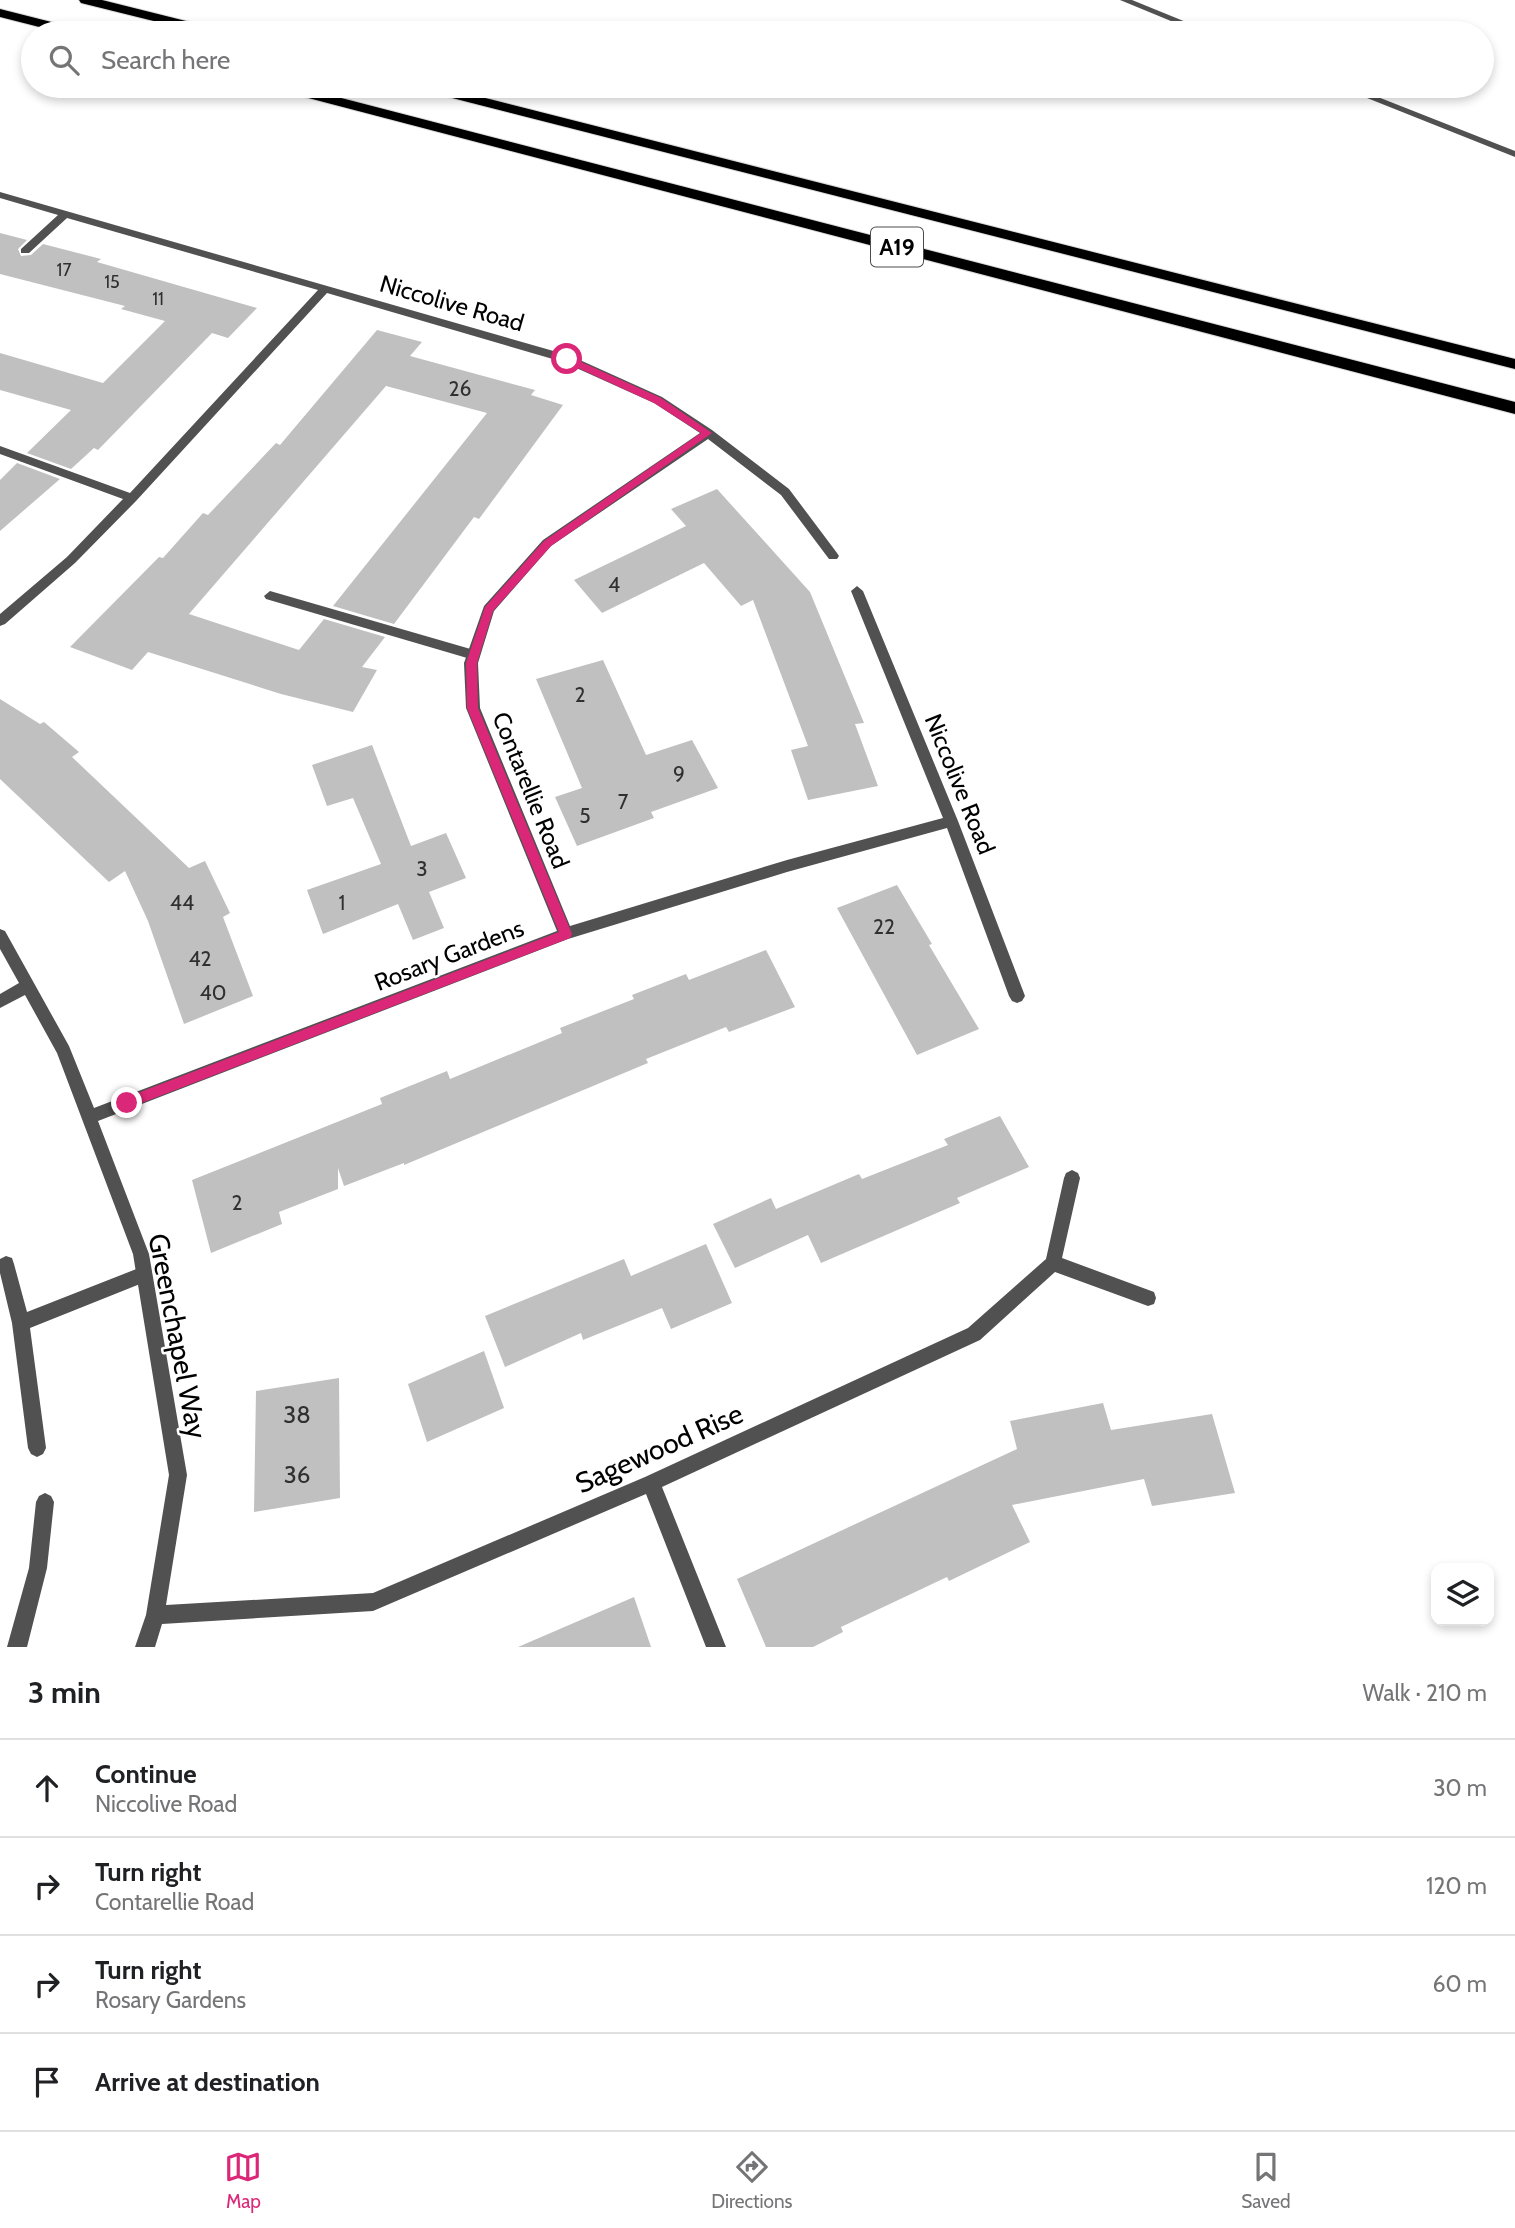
<!DOCTYPE html>
<meta charset="utf-8">
<style>
body{margin:0;font-family:Cabin,sans-serif;background:#f2f2f2;color:#202124}
.controls{position:absolute;right:21px;bottom:21px;display:grid;overflow:hidden;border-radius:14px;box-shadow:0 4px 10px #0003}
.controls button{width:63px;height:63px;display:grid;place-items:center;padding:0;border:0;border-bottom:2px solid #e0e0e0;background:#fff;color:#202124;font:35px sans-serif}
.stop{position:absolute;width:21px;height:21px;margin:-16px;border:5px solid #db2777;border-radius:50%;background:#fff}
.stop.end{background:#db2777;border-color:#fff;box-shadow:0 2px 7px #0008}
.list{margin:0;padding:0;list-style:none}
h2{display:flex;justify-content:space-between;align-items:center;height:91px;margin:0;padding:0 28px;font-size:30px}
h2 small{font-size:23px;font-weight:400;color:#757577}
.list li{display:grid;grid-template-columns:46px 1fr auto;gap:21px;align-items:center;box-sizing:border-box;height:98px;padding:0 28px;border-top:2px solid #e0e0e0}
.list b{display:block;font-size:26px;white-space:nowrap}
.list p{margin:0;font-size:23px;white-space:nowrap;color:#757577}
.list em{font-size:23px;font-style:normal;color:#757577}
.icon{flex:none;width:38px;height:38px;fill:none;stroke:currentColor;stroke-width:2;stroke-linecap:round;stroke-linejoin:round}
.map{position:relative;flex:none;width:1515px;height:1647px;overflow:hidden}
.search{position:absolute;background:#fff;box-shadow:0 4px 10px #0003;left:21px;right:21px;top:21px;height:77px;display:flex;align-items:center;gap:18px;box-sizing:border-box;padding:0 24px;border-radius:38px;color:#757577;font-size:26px}
.sheet{height:483px;background:#fff}
nav{display:flex;justify-content:space-around;align-items:center;box-sizing:border-box;height:98px;border-top:2px solid #e0e0e0;background:#fff;font-size:19px;color:#757577}
nav a{display:grid;justify-items:center;gap:4px}
nav .on{color:#db2777}
.map>svg:first-child{display:block}
</style>
<div class="map">
<svg width="1515" height="1647" viewBox="0 0 1515 1647">
<rect width="100%" height="100%" fill="#fff"/>
<g fill="#c0c0c0">
<path d="M0,233L27,240L18,249L21,256L31,255L43,244L101,259L97,262L257,308L228,338L212,333L98,450L94,448L71,469L27,453L71,410L0,390V353L103,383L165,321L121,309L125,306L0,274Z"/>
<path d="M377,330L422,342L410,356L535,390L531,395L563,405L479,519L474,517L394,624L333,606L487,413L386,386L189,614L299,650L324,619L385,637L362,667L377,670L353,712L281,694L148,652L132,670L70,647L159,557L163,558L203,513L208,515L276,443L280,445Z"/>
<path d="M17,463L60,479L0,531V480Z"/>
<path d="M717,489L810,592L864,723L855,724L878,786L808,800L791,750L808,746L753,600L741,606L704,563L602,613L574,580L686,526L671,509Z"/>
<path d="M603,660L646,755L692,740L718,788L651,812L654,818L577,846L555,797L582,788L536,679Z"/>
<path d="M0,699L40,724L44,722L79,752L72,757L189,868L205,861L230,913L223,917L253,996L184,1024L148,921L125,871L109,882L0,779Z"/>
<path d="M372,745L411,846L446,833L466,878L429,892L444,928L413,940L398,904L323,934L307,890L381,864L353,798L327,806L312,765Z"/>
<path d="M897,885L932,944L929,945L979,1029L917,1055L837,908Z"/>
<path d="M766,950L795,1007L729,1032L726,1027L646,1059L648,1063L404,1165V1163L344,1186L338,1168V1189L279,1212L282,1224L211,1253L192,1180L382,1104L380,1098L447,1071L450,1079L562,1033L560,1028L634,999L632,995L686,974L689,980Z"/>
<path d="M1000,1116L1029,1167L957,1198L960,1203L821,1263L808,1235L735,1268L713,1224L771,1198L776,1209L859,1174L862,1179L948,1145L944,1139Z"/>
<path d="M706,1244L732,1303L671,1329L662,1308L583,1340L581,1333L505,1367L485,1316L624,1259L631,1276Z"/>
<path d="M484,1351L504,1408L427,1442L408,1384Z"/>
<path d="M339,1378L340,1498L254,1512L256,1391Z"/>
<path d="M1103,1403L1111,1430L1212,1414L1235,1493L1152,1506L1144,1479L1012,1505L1030,1542L949,1581L947,1577L841,1627L843,1632L813,1647H766L737,1579L1017,1449L1010,1421Z"/>
<path d="M634,1597L651,1647H518Z"/>
</g>
<g fill="none" stroke-linecap="round" stroke-linejoin="round">
<g stroke="#dbdbdb" stroke-width="2">
<g id="highway">
<path d="M79,0H102L222,30L224,33H202L81,3Z"/>
<path d="M0,9L83,30L85,33H63L0,17Z"/>
<path d="M272,86H295L1515,402V414L274,89Z"/>
<path d="M415,86H438L1515,359V369L417,89Z"/>
</g>
</g>
<g fill="#515151" fill-rule="evenodd">
<path d="M1120,0H1132L1213,33H1200Z"/>
<path d="M1337,86H1350L1515,151V157Z"/>
<path d="M270,591L474,650L480,655L474,660L266,599L264,596Z"/>
<path d="M6,1256L12,1258L14,1264L27,1312L144,1266L150,1268L152,1274L150,1280L30,1328L46,1448L43,1454L37,1457L31,1454L28,1448L12,1323L0,1273V1259Z"/>
<path d="M45,1493L51,1496L54,1502L47,1568L27,1647H7L29,1568L36,1502L39,1496Z"/>
</g>
<path fill="#515151" fill-rule="evenodd" d="M0,192L571,356L662,397L712,430L789,489L837,553L839,556L837,559H829L781,495L708,439L551,546L494,611L478,663L480,708L570,926L787,860L943,818L851,591L857,586L863,591L958,821L1025,996L1022,1001L1017,1003L1012,1001L1009,996L947,828L787,872L568,939L98,1121L149,1254L187,1475L166,1605L373,1593L645,1477L968,1328L1046,1259L1064,1178L1066,1173L1072,1170L1078,1173L1080,1178L1062,1258L1154,1292L1156,1298L1154,1304L1148,1306L1055,1272L980,1340L662,1487L726,1647H706L646,1494L373,1611L162,1624L155,1647H135L146,1615L169,1475L133,1254L57,1053L25,995L0,1008V994L19,983L0,949V929L5,931L69,1046L94,1108L557,931L466,708L464,663L484,606L543,540L700,433L654,403L563,362L327,293L136,501L75,563L5,624L0,626V614L67,557L123,499L0,454V446L130,493L318,290L67,218L29,253H21V249L58,215L0,198Z"/>
<use href="#highway" fill="#000" fill-rule="evenodd"/>
</g>
<path fill="#db2777" d="M563,357H570L661,398L712,433L551,546L493,611L477,663L478,708L572,934L570,938L131,1107H122V1099L559,932L467,708L466,663L485,607L544,541L701,433L654,403L563,361Z"/>
<g text-anchor="middle" dominant-baseline="central" stroke-width="5" stroke-linejoin="round" paint-order="stroke">
<g font-size="18" fill="#303030">
<text x="64" y="270">17</text>
<text x="112" y="282">15</text>
<text x="158" y="299">11</text>
</g>
<g font-size="21" fill="#303030">
<text x="460" y="388">26</text>
<text x="614" y="584">4</text>
<text x="580" y="694">2</text>
<text x="679" y="773">9</text>
<text x="623" y="801">7</text>
<text x="585" y="815">5</text>
<text x="422" y="868">3</text>
<text x="182" y="902">44</text>
<text x="342" y="902">1</text>
<text x="884" y="926">22</text>
<text x="200" y="958">42</text>
<text x="213" y="992">40</text>
<text x="237" y="1202">2</text>
</g>
<rect fill="#fff" stroke="#4c4c4c" stroke-width="2" x="871" y="227.5" width="52" height="39" rx="5"/>
<g font-size="23" font-weight="bold" fill="#000">
<text x="897" y="247">A19</text>
</g>
<g font-size="24" fill="#000" stroke="#fff">
<text transform="translate(452 303) rotate(16)">Niccolive Road</text>
<text transform="translate(960 784) rotate(68)">Niccolive Road</text>
<text transform="translate(531 790) rotate(68)">Contarellie Road</text>
<text transform="translate(449 955) rotate(-21)">Rosary Gardens</text>
</g>
<g font-size="24" fill="#303030">
<text x="297" y="1414">38</text>
<text x="297" y="1474">36</text>
</g>
<g font-size="28" fill="#000" stroke="#fff">
<text transform="translate(178 1336) rotate(79)">Greenchapel Way</text>
<text transform="translate(659 1448) rotate(-24)">Sagewood Rise</text>
</g>
</g>
</svg>
<div class="controls">
<button><svg class="icon" aria-label="layers" viewBox="0 0 24 24"><path d="M12 4l9 5-9 5-9-5zM3 14l9 5 9-5"/></svg></button>
</div>
<div class="stop" style="left:567px;top:359px"></div>
<div class="stop end" style="left:127px;top:1103px"></div>
<div class="search"><svg class="icon" aria-label="search" viewBox="0 0 24 24"><circle cx="10" cy="10" r="6"/><path d="M15 15l6 6"/></svg>Search here</div>
</div>
<section class="sheet">
<h2>3 min<small>Walk · 210 m</small></h2>
<ul class="list">
<li><svg class="icon" aria-label="ahead" viewBox="0 0 24 24"><path d="M12 20V5M6 11l6-6 6 6"/></svg><div><b>Continue</b><p>Niccolive Road</p></div><em>30 m</em></li>
<li><svg class="icon" aria-label="right" viewBox="0 0 24 24"><path d="M7 20v-9h11M14 6l5 5-5 5"/></svg><div><b>Turn right</b><p>Contarellie Road</p></div><em>120 m</em></li>
<li><svg class="icon" aria-label="right" viewBox="0 0 24 24"><path d="M7 20v-9h11M14 6l5 5-5 5"/></svg><div><b>Turn right</b><p>Rosary Gardens</p></div><em>60 m</em></li>
<li><svg class="icon" aria-label="arrive" viewBox="0 0 24 24"><path d="M6 21V4h12l-3 4 3 4H6"/></svg><div><b>Arrive at destination</b></div></li>
</ul>
</section>
<nav>
<a class="on"><svg class="icon" aria-label="map" viewBox="0 0 24 24"><path d="M3 6l6-2 6 2 6-2v14l-6 2-6-2-6 2zM9 4v14M15 6v14"/></svg>Map</a>
<a><svg class="icon" aria-label="directions" viewBox="0 0 24 24"><path d="M12 3l9 9-9 9-9-9zM9 14v-3h6M13 9l2 2-2 2"/></svg>Directions</a>
<a><svg class="icon" aria-label="saved" viewBox="0 0 24 24"><path d="M7 4h10v16l-5-4-5 4z"/></svg>Saved</a>
</nav>
